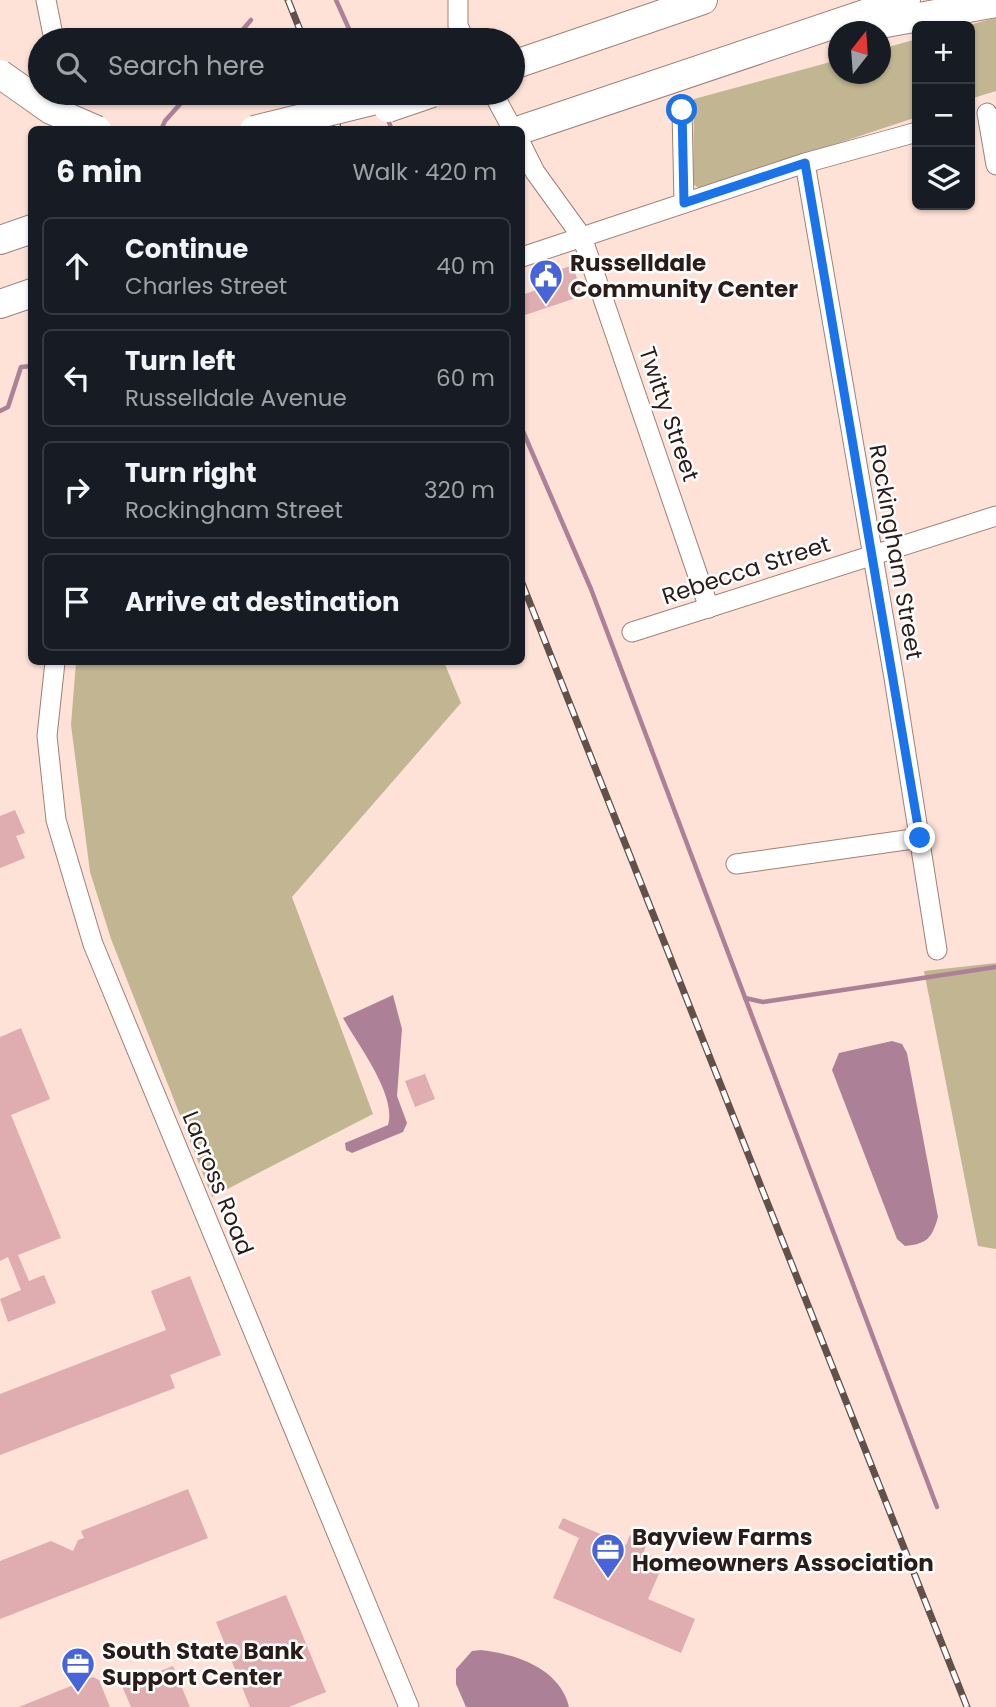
<!DOCTYPE html>
<meta charset="utf-8">
<style>
body{margin:0;font-family:Poppins,sans-serif;background:#242831;color:#f1f3f6}
.controls{position:absolute;right:21px;top:21px;display:grid;overflow:hidden;border-radius:10px;box-shadow:0 2px 5px #0004}
.controls button{width:63px;height:63px;display:grid;place-items:center;padding:0;border:0;border-bottom:2px solid #363941;background:#171b24;color:#f1f3f6;font:35px sans-serif}
.compass{position:absolute;left:828px;top:21px;width:63px;height:63px;border-radius:50%;background:#171b24;box-shadow:0 2px 5px #0004;rotate:17deg}
.stop{position:absolute;width:21px;height:21px;margin:-16px;border:5px solid #1a73e8;border-radius:50%;background:#fff}
.stop.end{background:#1a73e8;border-color:#fff;box-shadow:0 2px 7px #0008}
.list{margin:0;padding:0;list-style:none}
h2{display:flex;justify-content:space-between;align-items:center;height:91px;margin:0;padding:0 28px;font-size:30px}
h2 small{font-size:23px;font-weight:400;color:#9ea1a6}
.list li{display:grid;grid-template-columns:46px 1fr auto;gap:21px;align-items:center;box-sizing:border-box;height:98px;margin:0 14px 14px;padding:0 14px;border:2px solid #363941;border-radius:10px}
.list b{display:block;font-size:26px;white-space:nowrap}
.list p{margin:0;font-size:23px;white-space:nowrap;color:#9ea1a6}
.list em{font-size:23px;font-style:normal;color:#9ea1a6}
.icon{flex:none;width:38px;height:38px;fill:none;stroke:currentColor;stroke-width:2;stroke-linecap:round;stroke-linejoin:round}
.map{position:relative;flex:none;width:996px;height:1707px;overflow:hidden}
.search{position:absolute;background:#171b24;box-shadow:0 2px 5px #0004;left:28px;top:28px;width:497px;height:77px;display:flex;align-items:center;gap:18px;box-sizing:border-box;padding:0 24px;border-radius:38px;color:#9ea1a6;font-size:26px}
.panel{position:absolute;background:#171b24;box-shadow:0 2px 5px #0004;left:28px;top:126px;width:497px;height:539px;border-radius:10px}
.map>svg:first-child{display:block}
</style>
<div class="map">
<svg width="996" height="1707" viewBox="0 0 996 1707">
<rect width="100%" height="100%" fill="#fee2d8"/>
<g fill="#c2b692">
<path d="M996,18V91L970,99V26H965Z"/>
<path d="M917,39V117L700,189L693,184L694,99L838,60V74H880L881,49Z"/>
<path d="M76,662H444L461,703L292,897L373,1114L212,1197L111,939L90,872L71,725Z"/>
<path d="M996,963V1249L978,1246L924,971Z"/>
</g>
<g fill="#ac8197">
<path d="M393,995L402,1029L397,1096L407,1123L403,1132L352,1153L346,1150L345,1143L388,1125C397,1095 358,1045 343,1018Z"/>
<path d="M892,1041L902,1044L907,1053L938,1217C932,1238 927,1244 905,1246L897,1239L832,1070L839,1053Z"/>
<path d="M481,1650C517,1654 560,1669 569,1707H466L456,1684V1669L472,1651Z"/>
</g>
<g fill="none" stroke-linecap="round" stroke-linejoin="round">
<g stroke="#ac8197" stroke-width="4.5">
<path d="M336,0L354,40"/>
<path d="M234,40L251,20"/>
<path d="M387,117L392,130"/>
<path d="M161,130L165,121L190,93"/>
<path d="M0,411L8,407L21,367L32,366"/>
<path d="M522,429L591,589L937,1507"/>
<path d="M745,998L763,1002L996,967"/>
</g>
</g>
<g fill="#dfacb0">
<path d="M573,265L582,296L522,316V295L556,283L553,272Z"/>
<path d="M15,810L25,833L16,836L25,858L0,868V816Z"/>
<path d="M21,1028L50,1099L11,1115L61,1238L18,1255L29,1281L44,1275L56,1303L8,1322L0,1299L21,1290L8,1257L0,1261V1037Z"/>
<path d="M425,1074L435,1099L415,1107L405,1081Z"/>
<path d="M190,1276L221,1355L170,1375L175,1388L0,1455V1394L166,1330L151,1291Z"/>
<path d="M188,1489L208,1538L0,1619V1561L51,1541L73,1551L78,1540L84,1538L81,1531Z"/>
<path d="M563,1518L626,1545L630,1535L648,1542L643,1553L664,1562L648,1599L695,1619L681,1653L553,1598L579,1538L558,1528Z"/>
<path d="M286,1595L326,1692L289,1707H250L216,1622Z"/>
<path d="M173,1666L190,1707H131L122,1686Z"/>
<path d="M93,1677L99,1680L110,1707H19Z"/>
</g>
<g fill="none" stroke-linecap="round" stroke-linejoin="round">
<g stroke="#a08075" stroke-width="21">
<g id="minor">
<path d="M46,0L54,40"/>
<path d="M458,0V26L465,40"/>
<path d="M59,93L62,125"/>
<path d="M493,93L513,130"/>
<path d="M682,110L684,203"/>
<path d="M987,113L996,165"/>
<path d="M522,146L535,172L582,237L709,608"/>
<path d="M805,163L894,678L937,950"/>
<path d="M522,257L805,163L917,132"/>
<path d="M632,632L996,516"/>
<path d="M55,662L47,736L56,820L93,944L409,1707"/>
<path d="M736,864L920,838"/>
</g>
</g>
<g stroke="#a08075" stroke-width="30">
<g id="highway">
<path d="M875,25L996,3"/>
<path d="M513,65L703,0"/>
<path d="M520,130L906,0"/>
<path d="M0,240L32,229"/>
<path d="M0,304L32,293"/>
</g>
</g>
<use href="#minor" stroke="#fff" stroke-width="19"/>
<use href="#highway" stroke="#fff" stroke-width="28"/>
<g stroke="#62514b" stroke-width="7">
<g id="rail">
<path d="M288,0L304,40"/>
<path d="M325,93L339,130"/>
<path d="M522,583L967,1707"/>
</g>
</g>
<use href="#rail" stroke="#fff" stroke-width="4.5" stroke-dasharray="13" stroke-linecap="butt"/>
<g stroke="#a08075" stroke-width="30" stroke-linecap="butt">
<g id="highway-bridge">
<path d="M0,74L51,110L97,130"/>
<path d="M388,108L432,93"/>
<path d="M254,130L405,93"/>
</g>
</g>
<use href="#highway-bridge" stroke="#fff" stroke-width="28"/>
</g>
<g fill="none" stroke-linecap="round" stroke-linejoin="round">
<path stroke="#1a73e8" stroke-width="9" d="M682,110L684,203L805,163L920,838"/>
</g>
<defs>
<g id="civic-pin" transform="scale(1.75)"><path d="M0 17L-7.5 6A9.5 9.5 0 1 1 7.5 6Z" fill="#4765d9" stroke="#fff"/><path d="M-.6-6.5H3V-4.5H.6V-3L4-1V1h2V6H-6V1h2V-1L-.6-3ZM-1.2 2.5V6h2.4V2.5Z" fill="#fff"/></g>
<g id="office-pin" transform="scale(1.75)"><path d="M0 17L-7.5 6A9.5 9.5 0 1 1 7.5 6Z" fill="#4765d9" stroke="#fff"/><path d="M-6-3h4V-5.5h4V-3h4V5H-6ZM-1-4.5V-3h2v-1.5ZM-6 0V1H6V0Z" fill="#fff"/></g>
</defs>
<g fill-rule="evenodd">
<use href="#civic-pin" x="546" y="276"/>
<use href="#office-pin" x="608" y="1550"/>
<use href="#office-pin" x="78" y="1664"/>
</g>
<g text-anchor="middle" dominant-baseline="central" stroke-width="5" stroke-linejoin="round" paint-order="stroke">
<g font-size="23" font-weight="bold" fill="#2a1d19" stroke="#fff" text-anchor="start">
<text x="570" y="263">Russelldale<tspan x="570" dy="26">Community Center</tspan></text>
<text x="632" y="1537">Bayview Farms<tspan x="632" dy="26">Homeowners Association</tspan></text>
<text x="102" y="1651">South State Bank<tspan x="102" dy="26">Support Center</tspan></text>
</g>
<g font-size="23" fill="#2a1d19" stroke="#fff">
<text transform="translate(669 414) rotate(71)">Twitty Street</text>
<text transform="translate(896 552) rotate(80)">Rockingham Street</text>
<text transform="translate(746 570) rotate(-18)">Rebecca Street</text>
<text transform="translate(218 1183) rotate(68)">Lacross Road</text>
</g>
</g>
</svg>
<div class="controls">
<button>+</button>
<button>−</button>
<button><svg class="icon" aria-label="layers" viewBox="0 0 24 24"><path d="M12 4l9 5-9 5-9-5zM3 14l9 5 9-5"/></svg></button>
</div>
<svg class="compass" viewBox="-18 -18 36 36"><path d="M0-13l5 13h-10z" fill="#e53935"/><path d="M0 13l5-13h-10z" fill="#9ea1a6"/></svg>
<div class="stop" style="left:682px;top:110px"></div>
<div class="stop end" style="left:920px;top:838px"></div>
<div class="search"><svg class="icon" aria-label="search" viewBox="0 0 24 24"><circle cx="10" cy="10" r="6"/><path d="M15 15l6 6"/></svg>Search here</div>
<section class="panel">
<h2>6 min<small>Walk · 420 m</small></h2>
<ul class="list">
<li><svg class="icon" aria-label="ahead" viewBox="0 0 24 24"><path d="M12 20V5M6 11l6-6 6 6"/></svg><div><b>Continue</b><p>Charles Street</p></div><em>40 m</em></li>
<li><svg class="icon" aria-label="left" viewBox="0 0 24 24"><path d="M17 20v-9H6M10 6l-5 5 5 5"/></svg><div><b>Turn left</b><p>Russelldale Avenue</p></div><em>60 m</em></li>
<li><svg class="icon" aria-label="right" viewBox="0 0 24 24"><path d="M7 20v-9h11M14 6l5 5-5 5"/></svg><div><b>Turn right</b><p>Rockingham Street</p></div><em>320 m</em></li>
<li><svg class="icon" aria-label="arrive" viewBox="0 0 24 24"><path d="M6 21V4h12l-3 4 3 4H6"/></svg><div><b>Arrive at destination</b></div></li>
</ul>
</section>
</div>
